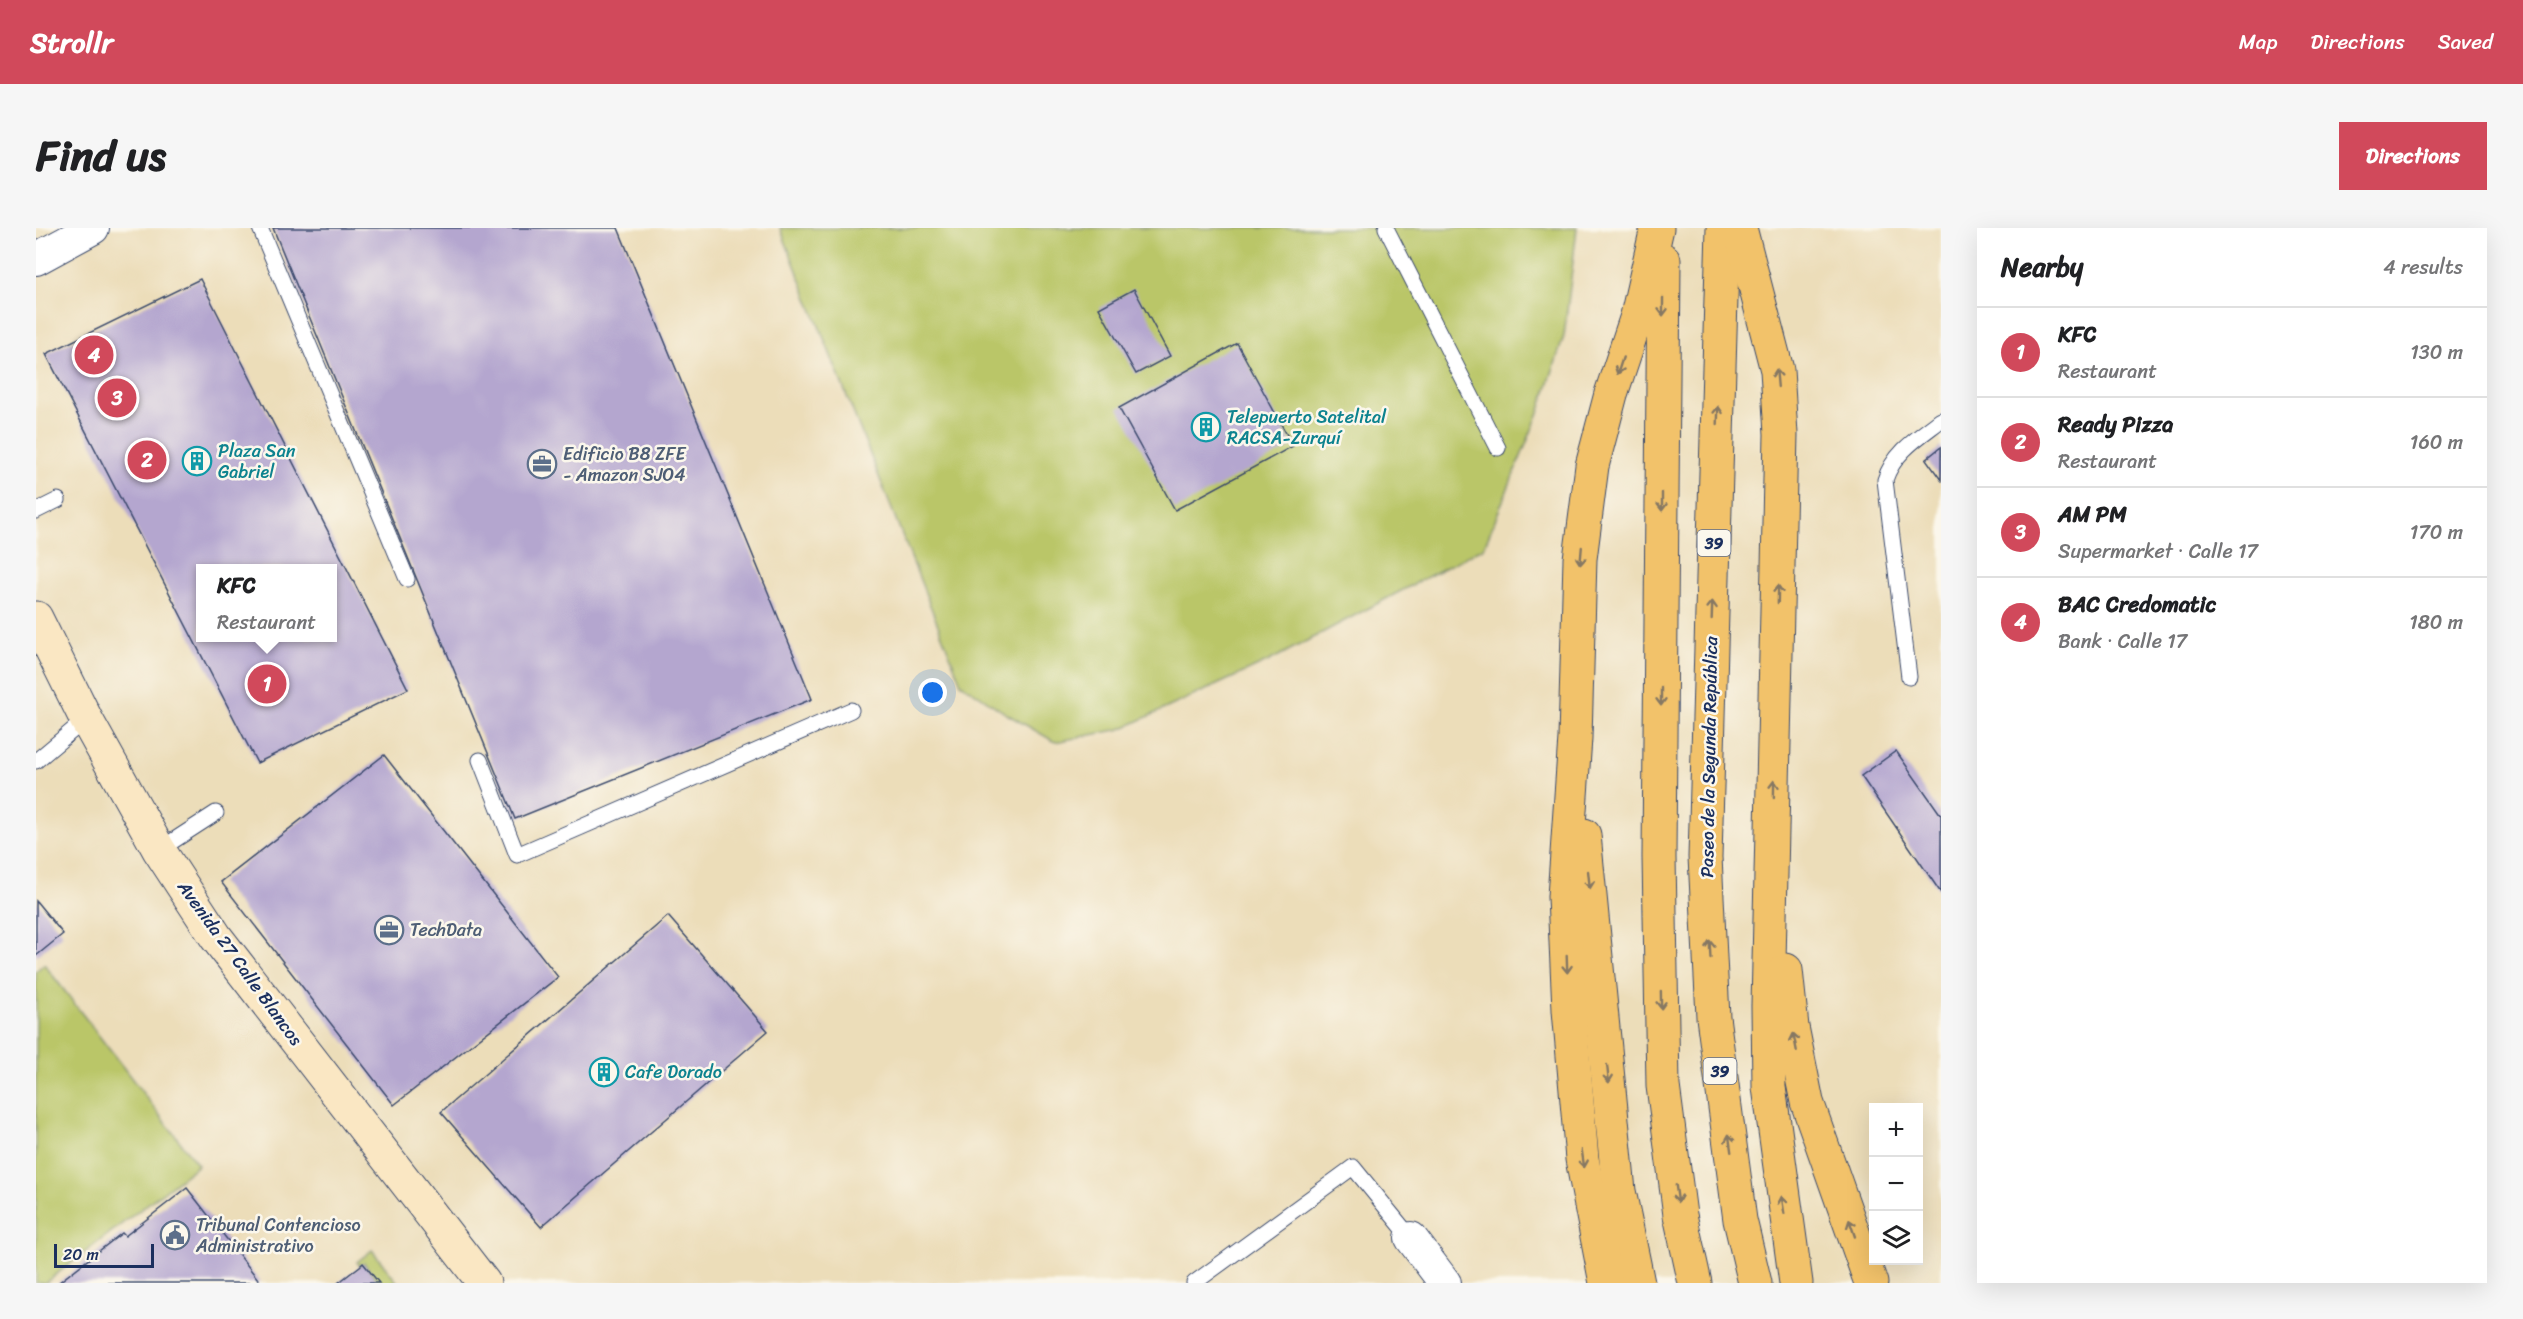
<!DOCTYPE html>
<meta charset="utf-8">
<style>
body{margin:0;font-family:Sriracha,sans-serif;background:#f6f6f6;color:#202124}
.controls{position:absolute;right:18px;bottom:18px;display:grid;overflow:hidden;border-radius:0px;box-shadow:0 6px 24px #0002}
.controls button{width:54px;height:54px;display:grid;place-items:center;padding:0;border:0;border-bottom:2px solid #e0e0e0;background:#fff;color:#202124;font:30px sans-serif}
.scale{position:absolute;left:18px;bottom:15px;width:100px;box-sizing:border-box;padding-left:6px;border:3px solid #1b2f5e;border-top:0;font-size:16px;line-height:21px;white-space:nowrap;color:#1b2f5e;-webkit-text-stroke:4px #fbf7ec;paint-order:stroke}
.you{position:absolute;left:897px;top:465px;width:21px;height:21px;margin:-15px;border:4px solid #fff;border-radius:50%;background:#1a73e8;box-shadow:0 0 0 9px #1a73e833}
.badge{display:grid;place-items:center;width:39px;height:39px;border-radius:50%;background:#d1495b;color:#fff;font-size:20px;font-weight:700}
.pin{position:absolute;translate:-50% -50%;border:3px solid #fff;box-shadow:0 2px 6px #0006}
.popup{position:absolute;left:160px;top:336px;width:141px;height:78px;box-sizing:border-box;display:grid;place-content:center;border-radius:0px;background:#fff;filter:drop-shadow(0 2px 4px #0005);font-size:20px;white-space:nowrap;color:#757577}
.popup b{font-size:22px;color:#202124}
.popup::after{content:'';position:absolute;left:50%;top:100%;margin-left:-12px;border:12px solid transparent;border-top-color:#fff}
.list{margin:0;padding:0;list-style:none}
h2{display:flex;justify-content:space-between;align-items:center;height:78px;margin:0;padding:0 24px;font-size:26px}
h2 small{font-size:20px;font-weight:400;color:#757577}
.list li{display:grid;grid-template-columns:39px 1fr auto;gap:18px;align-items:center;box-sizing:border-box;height:90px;padding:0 24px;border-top:2px solid #e0e0e0}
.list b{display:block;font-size:22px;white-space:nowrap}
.list p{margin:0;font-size:20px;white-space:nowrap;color:#757577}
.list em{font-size:20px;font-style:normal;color:#757577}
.icon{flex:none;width:33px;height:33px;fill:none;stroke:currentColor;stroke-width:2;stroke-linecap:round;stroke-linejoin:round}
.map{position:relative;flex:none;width:1905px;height:1055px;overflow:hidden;border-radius:0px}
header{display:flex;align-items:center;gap:36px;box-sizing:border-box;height:84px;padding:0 30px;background:#d1495b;color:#fff}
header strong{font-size:28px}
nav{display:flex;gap:33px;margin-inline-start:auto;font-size:21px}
.intro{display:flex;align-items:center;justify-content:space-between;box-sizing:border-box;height:144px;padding:0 36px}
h1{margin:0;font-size:42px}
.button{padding:15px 27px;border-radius:0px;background:#d1495b;color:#fff;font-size:21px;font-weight:700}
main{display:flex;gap:36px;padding:0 36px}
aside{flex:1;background:#fff;border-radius:0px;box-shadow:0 6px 24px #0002}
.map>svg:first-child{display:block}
</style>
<header>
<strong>Strollr</strong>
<nav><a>Map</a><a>Directions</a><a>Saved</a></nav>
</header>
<div class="intro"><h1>Find us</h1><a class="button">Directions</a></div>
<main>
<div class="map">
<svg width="1905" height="1055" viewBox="0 0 1905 1055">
<rect width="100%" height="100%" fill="#fbf7ec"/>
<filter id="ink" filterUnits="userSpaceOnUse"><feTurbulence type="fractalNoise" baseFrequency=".0167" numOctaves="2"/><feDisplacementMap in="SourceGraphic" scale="12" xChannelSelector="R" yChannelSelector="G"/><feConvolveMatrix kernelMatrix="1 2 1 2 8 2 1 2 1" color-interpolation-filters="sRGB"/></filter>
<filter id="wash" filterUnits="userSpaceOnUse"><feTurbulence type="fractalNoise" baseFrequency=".008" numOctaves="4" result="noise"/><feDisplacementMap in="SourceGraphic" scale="24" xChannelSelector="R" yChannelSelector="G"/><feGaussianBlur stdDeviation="1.35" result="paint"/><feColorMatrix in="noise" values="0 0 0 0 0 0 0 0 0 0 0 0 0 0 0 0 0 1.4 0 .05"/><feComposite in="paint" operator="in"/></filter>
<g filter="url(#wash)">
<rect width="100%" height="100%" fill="#ecddb9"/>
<g fill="#bac668" stroke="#6a7a63" stroke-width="1.5">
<path d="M744,0H1541L1528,108L1504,182L1448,319L1233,433L1085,501L1019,514L969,485L925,455Z"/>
<path d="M8,736L162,937L9,1055H0V743Z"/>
<path d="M336,1022L362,1055H343L328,1035L324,1038L321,1034Z"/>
</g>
<g id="blocks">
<g fill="#b4a6cf" fill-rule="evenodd">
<path d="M237,0H582L776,471L479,591Z"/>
<path d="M164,51L372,461L221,535L10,126ZM165,340H297V410H165Z"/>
<path d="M1098,61L1134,128L1100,146L1063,80Z"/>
<path d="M1201,115L1257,218L1139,282L1083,180Z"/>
<path d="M1905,219V252L1890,231Z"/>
<path d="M1860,523L1905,587V665L1825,548Z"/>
<path d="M348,527L522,749L358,877L185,654Z"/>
<path d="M0,673L27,706L0,728Z"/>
<path d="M632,688L732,803L505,999L405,884Z"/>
<path d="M151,960L225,1055H22L86,1005L89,1008Z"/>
<path d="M327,1035L343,1055H302L324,1038Z"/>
</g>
</g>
</g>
<g filter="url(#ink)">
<use href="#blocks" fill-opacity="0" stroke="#3a496c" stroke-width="1.5"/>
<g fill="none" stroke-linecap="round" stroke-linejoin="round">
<g stroke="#3a496c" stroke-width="17">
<g id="lane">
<path d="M224,0L371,351"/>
<path d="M1350,0L1462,220"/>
<path d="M0,283L22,272"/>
<path d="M1873,449L1849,252C1858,224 1883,209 1905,192"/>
<path d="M444,532L481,627L815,482"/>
<path d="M0,533L50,491"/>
<path d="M123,622L180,585"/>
<path d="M1158,1055L1317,939L1375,1010"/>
</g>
</g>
<g stroke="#3a496c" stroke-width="34">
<g id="street">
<path d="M0,31L57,0"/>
<path d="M1375,1010L1409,1055"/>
</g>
</g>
<g stroke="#3a496c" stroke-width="35">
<path id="secondary" d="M0,390L50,491L123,622L180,709L448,1055"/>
</g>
<g stroke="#3a496c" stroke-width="35">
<g id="highway">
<path d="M1687,0L1669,629L1677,789L1704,992L1719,1055"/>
<path d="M1704,0L1741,142L1745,206L1732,778L1733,859L1760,1055"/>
<path d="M1628,32L1623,629L1627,858L1644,987L1659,1055"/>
<path d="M1548,607L1583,963L1602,1055"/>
<path d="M1750,742L1756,799L1771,874L1835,1055"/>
<path d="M1570,1055L1546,931L1533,782L1528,669L1539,510L1544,331L1556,238L1575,166L1601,88L1621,0"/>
</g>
</g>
<use href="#lane" stroke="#fff" stroke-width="15"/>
<use href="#street" stroke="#fff" stroke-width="32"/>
<use href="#secondary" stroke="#fae7c3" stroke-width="33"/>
<use href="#highway" stroke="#f2c26a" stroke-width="33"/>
</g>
<defs><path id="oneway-shaft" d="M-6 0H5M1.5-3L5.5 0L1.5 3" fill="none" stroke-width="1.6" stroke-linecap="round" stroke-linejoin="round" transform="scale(1.5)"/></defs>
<g stroke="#867864">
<use href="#oneway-shaft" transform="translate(1627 79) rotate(90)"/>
<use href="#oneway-shaft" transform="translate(1584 138) rotate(108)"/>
<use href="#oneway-shaft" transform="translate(1741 150) rotate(-95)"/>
<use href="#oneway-shaft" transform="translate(1682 187) rotate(-88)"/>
<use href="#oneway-shaft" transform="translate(1626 274) rotate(90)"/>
<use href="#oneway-shaft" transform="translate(1545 328) rotate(95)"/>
<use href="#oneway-shaft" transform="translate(1742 366) rotate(-89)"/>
<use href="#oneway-shaft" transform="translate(1676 382) rotate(-88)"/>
<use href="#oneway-shaft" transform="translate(1625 469) rotate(90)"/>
<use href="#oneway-shaft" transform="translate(1738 561) rotate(-89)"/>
<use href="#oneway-shaft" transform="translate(1553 652) rotate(84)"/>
<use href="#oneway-shaft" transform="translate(1674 721) rotate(-93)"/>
<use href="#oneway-shaft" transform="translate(1531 736) rotate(88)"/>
<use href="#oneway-shaft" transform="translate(1625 772) rotate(89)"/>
<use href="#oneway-shaft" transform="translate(1759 814) rotate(-101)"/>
<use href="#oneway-shaft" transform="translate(1572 846) rotate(84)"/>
<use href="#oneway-shaft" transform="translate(1694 915) rotate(-98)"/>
<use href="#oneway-shaft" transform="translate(1547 931) rotate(82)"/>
<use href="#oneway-shaft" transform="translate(1641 966) rotate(82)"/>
<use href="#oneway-shaft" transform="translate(1747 977) rotate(-99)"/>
<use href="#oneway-shaft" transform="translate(1816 1000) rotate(-109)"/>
</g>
</g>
<defs>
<g id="building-ring" transform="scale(1.5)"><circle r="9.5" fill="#fbf7ec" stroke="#0f9aa8" stroke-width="1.5"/><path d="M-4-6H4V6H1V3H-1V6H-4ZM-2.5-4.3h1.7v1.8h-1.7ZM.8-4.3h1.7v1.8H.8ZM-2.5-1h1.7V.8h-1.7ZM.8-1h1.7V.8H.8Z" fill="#0f9aa8"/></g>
<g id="office-ring" transform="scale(1.5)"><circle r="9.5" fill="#fbf7ec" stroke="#5c6f8a" stroke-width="1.5"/><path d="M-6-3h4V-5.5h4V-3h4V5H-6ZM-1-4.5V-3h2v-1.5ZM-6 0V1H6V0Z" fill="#5c6f8a"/></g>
<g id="civic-ring" transform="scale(1.5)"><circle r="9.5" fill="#fbf7ec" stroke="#5c6f8a" stroke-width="1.5"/><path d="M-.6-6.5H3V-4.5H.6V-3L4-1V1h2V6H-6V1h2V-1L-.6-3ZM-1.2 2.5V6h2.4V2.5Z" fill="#5c6f8a"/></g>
</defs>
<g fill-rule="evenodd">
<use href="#building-ring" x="1170" y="199"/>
<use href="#building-ring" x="161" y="233"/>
<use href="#office-ring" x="506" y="236"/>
<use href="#office-ring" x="353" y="702"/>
<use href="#building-ring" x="568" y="844"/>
<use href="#civic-ring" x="139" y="1007"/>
</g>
<g text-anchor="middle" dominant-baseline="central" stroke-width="5" stroke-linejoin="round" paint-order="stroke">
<g fill="#fbf7ec" stroke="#5e6b89" stroke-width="1.5">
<rect x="1661.5" y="302" width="33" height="26" rx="4.5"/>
<rect x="1667.5" y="830" width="33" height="26" rx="4.5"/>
</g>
<g font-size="16" font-weight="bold" fill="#1b2f5e">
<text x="1678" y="315">39</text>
<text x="1684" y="843">39</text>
</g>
<g font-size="18" fill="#0d838f" stroke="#fbf7ec" text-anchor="start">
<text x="1191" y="189">Telepuerto Satelital<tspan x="1191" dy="21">RACSA-Zurquí</tspan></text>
<text x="182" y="223">Plaza San<tspan x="182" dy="21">Gabriel</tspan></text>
<text x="589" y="844">Cafe Dorado</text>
</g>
<g font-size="18" fill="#4e5e75" stroke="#fbf7ec" text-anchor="start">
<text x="527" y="226">Edificio B8 ZFE<tspan x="527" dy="21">- Amazon SJO4</tspan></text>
<text x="374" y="702">TechData</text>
<text x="160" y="997">Tribunal Contencioso<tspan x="160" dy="21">Administrativo</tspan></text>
</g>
<g font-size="18" fill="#1b2f5e" stroke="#fbf7ec">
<text transform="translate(1673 529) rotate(-89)">Paseo de la Segunda República</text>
<text transform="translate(204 735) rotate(54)">Avenida 27 Calle Blancos</text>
</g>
</g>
</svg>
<div class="controls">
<button>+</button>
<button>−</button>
<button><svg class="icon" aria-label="layers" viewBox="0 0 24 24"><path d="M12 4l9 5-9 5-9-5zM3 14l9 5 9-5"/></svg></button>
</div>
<div class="scale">20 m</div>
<div class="you"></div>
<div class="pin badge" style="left:231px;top:456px">1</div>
<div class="popup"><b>KFC</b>Restaurant</div>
<div class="pin badge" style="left:111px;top:232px">2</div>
<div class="pin badge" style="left:81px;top:170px">3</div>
<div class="pin badge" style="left:58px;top:127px">4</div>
</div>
<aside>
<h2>Nearby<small>4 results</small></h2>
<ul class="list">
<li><span class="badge">1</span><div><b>KFC</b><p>Restaurant</p></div><em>130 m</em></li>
<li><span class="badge">2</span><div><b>Ready Pizza</b><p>Restaurant</p></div><em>160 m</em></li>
<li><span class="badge">3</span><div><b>AM PM</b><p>Supermarket · Calle 17</p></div><em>170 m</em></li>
<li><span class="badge">4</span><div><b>BAC Credomatic</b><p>Bank · Calle 17</p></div><em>180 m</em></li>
</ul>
</aside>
</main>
